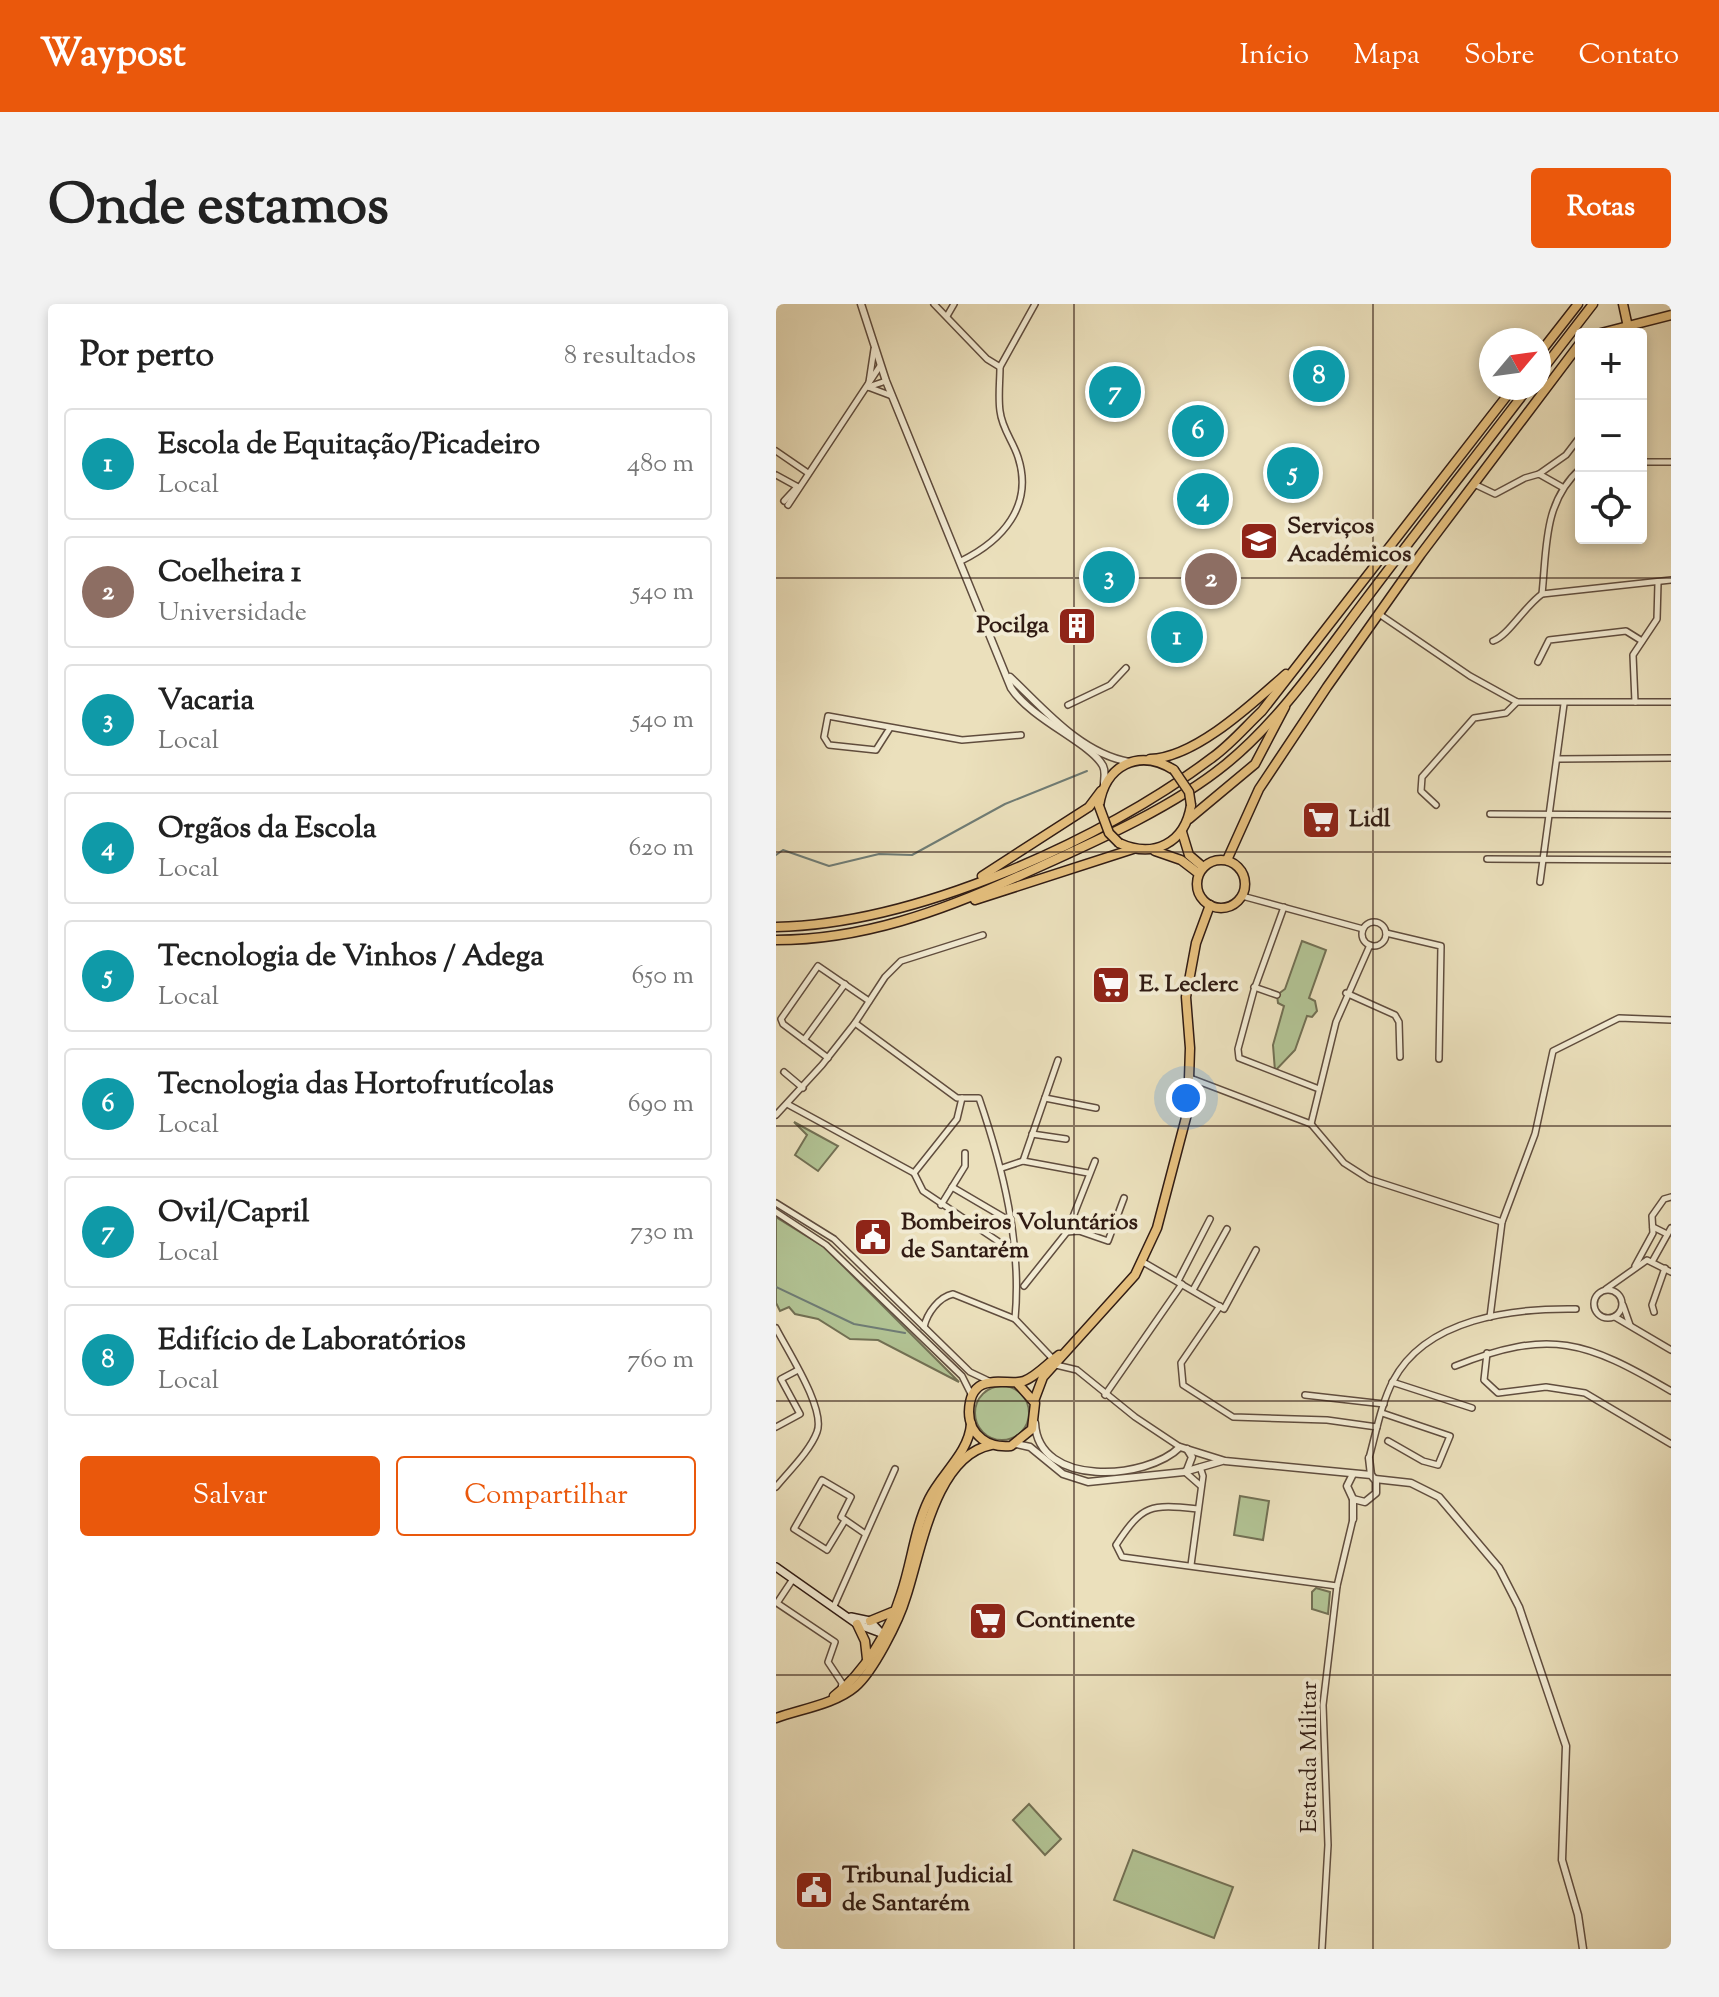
<!DOCTYPE html>
<html lang="pt">
<meta charset="utf-8">
<style>
body{margin:0;font-family:"Sorts Mill Goudy",serif;background:#f2f2f2;color:#222}
.controls{position:absolute;right:24px;top:24px;display:grid;overflow:hidden;border-radius:8px;box-shadow:0 4px 12px #0003}
.controls button{width:72px;height:72px;display:grid;place-items:center;padding:0;border:0;border-bottom:2px solid #e0e0e0;background:#fff;color:#222;font:40px sans-serif}
.compass{position:absolute;left:703px;top:24px;width:72px;height:72px;border-radius:50%;background:#fff;box-shadow:0 4px 12px #0003;rotate:61deg}
.you{position:absolute;left:410px;top:794px;width:28px;height:28px;margin:-20px;border:6px solid #fff;border-radius:50%;background:#1a73e8;box-shadow:0 0 0 12px #1a73e833}
.badge{display:grid;place-items:center;width:52px;height:52px;border-radius:50%;background:#ea580c;color:#fff;font-size:26px;font-weight:700}
.pin{position:absolute;translate:-50% -50%;border:4px solid #fff;box-shadow:0 2px 8px #0006}
.list{margin:0;padding:0;list-style:none}
h2{display:flex;justify-content:space-between;align-items:center;height:104px;margin:0;padding:0 32px;font-size:34px}
h2 small{font-size:26px;font-weight:400;color:#767676}
.list li{display:grid;grid-template-columns:52px 1fr auto;gap:24px;align-items:center;box-sizing:border-box;height:112px;margin:0 16px 16px;padding:0 16px;border:2px solid #e0e0e0;border-radius:8px}
.list b{display:block;font-size:30px;white-space:nowrap}
.list p{margin:0;font-size:26px;white-space:nowrap;color:#767676}
.list em{font-size:26px;font-style:normal;color:#767676}
.actions{display:flex;gap:16px;padding:24px 32px}
.actions a{flex:1;padding:18px 0;border:2px solid #ea580c;border-radius:8px;text-align:center;font-size:28px;color:#ea580c}
.actions .main{background:#ea580c;color:#fff}
.icon{flex:none;width:44px;height:44px;fill:none;stroke:currentColor;stroke-width:2;stroke-linecap:round;stroke-linejoin:round}
.map{position:relative;flex:none;width:895px;height:1645px;overflow:hidden;border-radius:8px}
header{display:flex;align-items:center;gap:48px;box-sizing:border-box;height:112px;padding:0 40px;background:#ea580c;color:#fff}
header strong{font-size:38px}
nav{display:flex;gap:44px;margin-inline-start:auto;font-size:28px}
.intro{display:flex;align-items:center;justify-content:space-between;box-sizing:border-box;height:192px;padding:0 48px}
h1{margin:0;font-size:56px}
.button{padding:20px 36px;border-radius:8px;background:#ea580c;color:#fff;font-size:28px;font-weight:700}
main{display:flex;gap:48px;padding:0 48px}
aside{flex:1;background:#fff;border-radius:8px;box-shadow:0 4px 12px #0003}
.map>svg:first-child{display:block}
</style>
<header>
<strong>Waypost</strong>
<nav><a>Início</a><a>Mapa</a><a>Sobre</a><a>Contato</a></nav>
</header>
<div class="intro"><h1>Onde estamos</h1><a class="button">Rotas</a></div>
<main>
<aside>
<h2>Por perto<small>8 resultados</small></h2>
<ul class="list">
<li><span class="badge" style="background:#0f9aa8">1</span><div><b>Escola de Equitação/Picadeiro</b><p>Local</p></div><em>480 m</em></li>
<li><span class="badge" style="background:#8d6e63">2</span><div><b>Coelheira 1</b><p>Universidade</p></div><em>540 m</em></li>
<li><span class="badge" style="background:#0f9aa8">3</span><div><b>Vacaria</b><p>Local</p></div><em>540 m</em></li>
<li><span class="badge" style="background:#0f9aa8">4</span><div><b>Orgãos da Escola</b><p>Local</p></div><em>620 m</em></li>
<li><span class="badge" style="background:#0f9aa8">5</span><div><b>Tecnologia de Vinhos / Adega</b><p>Local</p></div><em>650 m</em></li>
<li><span class="badge" style="background:#0f9aa8">6</span><div><b>Tecnologia das Hortofrutícolas</b><p>Local</p></div><em>690 m</em></li>
<li><span class="badge" style="background:#0f9aa8">7</span><div><b>Ovil/Capril</b><p>Local</p></div><em>730 m</em></li>
<li><span class="badge" style="background:#0f9aa8">8</span><div><b>Edifício de Laboratórios</b><p>Local</p></div><em>760 m</em></li>
</ul>
<div class="actions"><a class="main">Salvar</a><a>Compartilhar</a></div>
</aside>
<div class="map">
<svg width="895" height="1645" viewBox="0 0 895 1645">
<rect width="100%" height="100%" fill="#ebe0bc"/>
<filter id="stains"><feTurbulence type="fractalNoise" baseFrequency=".0025" numOctaves="4"/><feColorMatrix values="0 0 0 0 .2 0 0 0 0 .09 0 0 0 0 .02 0 0 0 .5 -.17"/></filter>
<radialGradient id="worn" r=".72"><stop offset=".6" stop-color="#630" stop-opacity="0"/><stop offset="1" stop-color="#630" stop-opacity=".3"/></radialGradient>
<g fill="#b2c394" stroke="#727054" stroke-width="2">
<path d="M526,637L550,646L533,694L539,697L541,707L536,713L531,712L519,746L499,767L497,741L508,702L502,699L501,691L509,685Z"/>
<path d="M18,818L62,842L42,867L19,851L31,831Z"/>
<path d="M0,913L48,943L183,1078L102,1036L74,1035L42,1015L19,1010L13,1003L4,1007L0,999Z"/>
<circle cx="226" cy="1109" r="27"/>
<path d="M464,1192L493,1197L487,1236L458,1231Z"/>
<path d="M540,1284L554,1288L552,1310L536,1305V1288Z"/>
<path d="M253,1500L285,1535L269,1551L237,1516Z"/>
<path d="M357,1546L457,1583L438,1634L338,1596Z"/>
</g>
<g fill="none" stroke-linecap="round" stroke-linejoin="round">
<g stroke="#6f7c75" stroke-width="2">
<path d="M0,551L7,546L53,562L103,550L136,551L229,500L311,467"/>
<path d="M0,983L78,1020L129,1029"/>
</g>
<g stroke="#604d3e" stroke-width="8">
<g id="minor">
<path d="M158,0L211,55L224,63L259,0"/>
<path d="M171,12L178,0"/>
<path d="M93,78L98,45"/>
<path d="M92,83L116,92"/>
<path d="M92,83L110,77"/>
<path d="M0,147L32,169"/>
<path d="M865,158H895"/>
<path d="M763,170L790,151L803,134"/>
<path d="M0,171L22,183"/>
<path d="M698,180L719,190L749,174L763,170L786,183"/>
<path d="M8,197L21,183"/>
<path d="M12,201L104,62"/>
<path d="M185,257C226,237 258,202 242,153C237,137 226,125 224,107C222,93 224,77 224,63"/>
<path d="M766,290C771,243 767,198 805,164"/>
<path d="M603,310L694,372L741,398H895"/>
<path d="M717,337C732,332 748,303 766,290L895,276"/>
<path d="M762,358L773,336L850,327L866,337"/>
<path d="M859,398L857,351L881,315L882,279"/>
<path d="M292,401L334,381L350,364"/>
<path d="M114,424L100,446L53,441L48,433L52,412L186,436L245,431"/>
<path d="M782,455L895,454"/>
<path d="M660,501L645,487L646,473L698,414L730,409L741,398"/>
<path d="M714,510L895,511"/>
<path d="M711,555L895,556"/>
<path d="M764,578L788,400"/>
<path d="M466,592L587,625"/>
<path d="M508,603L478,686L462,745L463,754L543,785"/>
<circle cx="598" cy="630" r="12"/>
<path d="M610,629L665,642L663,755"/>
<path d="M478,683L501,691"/>
<path d="M570,689L619,711L623,718L624,753"/>
<path d="M79,719L181,794H203C227,864 246,940 239,1015L277,1055"/>
<path d="M28,736L69,680"/>
<path d="M52,754L7,720L5,715L42,662L93,697"/>
<path d="M8,768L27,784"/>
<path d="M414,774L535,820L568,859L593,875L726,918"/>
<path d="M269,794L320,804"/>
<path d="M13,801L138,869L147,887L238,948"/>
<path d="M0,811L46,761L79,719L109,673L125,657L207,631"/>
<path d="M535,820L560,718L594,641"/>
<path d="M256,830L290,835"/>
<path d="M247,857L282,756"/>
<path d="M226,864L247,857L312,869"/>
<path d="M138,869L181,815L186,794"/>
<path d="M176,883L234,917"/>
<path d="M0,899L58,935L194,1068L213,1077"/>
<path d="M165,901L189,862V849"/>
<path d="M0,908L50,941L186,1072L196,1092"/>
<path d="M877,923L891,930"/>
<path d="M291,928L303,927L332,937L348,894"/>
<path d="M367,958L448,1005L480,946"/>
<path d="M876,958L895,924"/>
<path d="M859,962L877,929L876,912L888,895L895,893"/>
<path d="M402,977L434,915"/>
<path d="M248,982L291,928L319,857"/>
<path d="M830,985L871,956L895,968"/>
<circle cx="832" cy="1000" r="14"/>
<path d="M417,986L451,925"/>
<path d="M847,1001L854,1021"/>
<path d="M444,1002L405,1059L407,1081L457,1113L551,1116L601,1123"/>
<path d="M878,1008L876,1001L889,964"/>
<path d="M714,1013L726,918L759,830L777,747L843,714L895,716"/>
<path d="M839,1013L895,1046"/>
<path d="M148,1023C151,1009 163,993 177,990L239,1015"/>
<path d="M0,1024C11,1046 50,1105 41,1128C34,1147 13,1167 0,1183"/>
<path d="M711,1049L708,1076L722,1089L770,1083L809,1089L895,1140"/>
<path d="M280,1061L301,1066L359,1113L404,1143"/>
<path d="M679,1062C774,1024 810,1037 895,1087"/>
<path d="M616,1078L696,1104"/>
<path d="M329,1091L406,980"/>
<path d="M529,1091L608,1100"/>
<path d="M606,1109L674,1132L662,1161L647,1157L612,1137"/>
<path d="M0,1123L24,1110L5,1075L22,1066"/>
<path d="M593,1154C600,1129 605,1100 617,1077C650,1014 737,1004 800,1005"/>
<path d="M409,1168L425,1182"/>
<path d="M422,1205C374,1200 367,1200 340,1241L346,1253L561,1282"/>
<path d="M68,1218L51,1246L18,1225L46,1176L75,1193L65,1213L88,1229"/>
<path d="M415,1261L427,1172L424,1163"/>
<path d="M17,1275L1,1299L59,1338L52,1358L66,1379L65,1385"/>
<path d="M58,1302L119,1165"/>
<path d="M546,1645L552,1541L547,1401L561,1282L577,1215"/>
</g>
</g>
<g stroke="#604d3e" stroke-width="9">
<g id="tertiary">
<path d="M85,0L110,77L235,384C256,416 315,439 327,462C330,468 328,474 328,480"/>
<path d="M234,373C268,405 304,449 353,458"/>
<path d="M259,1119C262,1184 371,1176 404,1143L449,1157L595,1171L600,1177V1189L589,1198L577,1195"/>
<path d="M240,1140L254,1143L287,1170L312,1178L408,1168L446,1157"/>
<path d="M593,1154L595,1171"/>
<path d="M411,1166L416,1153L411,1145"/>
<path d="M599,1175L635,1179L663,1193L723,1264L743,1303L790,1442L786,1556L802,1611L807,1645"/>
<path d="M577,1215V1195L571,1182L577,1170"/>
</g>
</g>
<g stroke="#311c14" stroke-width="10">
<g id="secondary">
<path d="M0,1263L81,1320L105,1329"/>
<path d="M75,1313L94,1317L105,1329"/>
</g>
</g>
<g stroke="#311c14" stroke-width="11">
<g id="primary">
<path d="M847,0L852,23"/>
<path d="M821,30L895,11"/>
<path d="M323,502C329,461 363,444 398,466"/>
<path d="M406,528L413,551L427,563"/>
<path d="M343,539C378,555 409,539 415,501"/>
<path d="M379,547L405,556L422,569"/>
<circle cx="445" cy="580" r="24"/>
<path d="M451,556L483,485L551,383L645,250L805,38"/>
<path d="M241,1079L259,1099L256,1125L235,1142C224,1143 215,1142 206,1135C198,1129 193,1119 193,1108C194,1064 232,1083 248,1077C261,1072 272,1059 283,1051"/>
<path d="M258,1097L267,1073L359,971L381,924L412,806L414,744L410,693L420,639L434,601"/>
<path d="M94,1317L116,1308"/>
<path d="M81,1320L89,1337L91,1355"/>
<path d="M58,1392C88,1369 114,1326 125,1290C136,1258 138,1226 153,1195C165,1170 193,1149 195,1120"/>
<path d="M0,1414C25,1405 59,1400 79,1383C97,1368 123,1317 130,1293C145,1248 159,1152 215,1141"/>
</g>
</g>
<g stroke="#311c14" stroke-width="11">
<g id="trunk">
<path d="M763,50L802,0"/>
<path d="M763,70L817,0"/>
<path d="M374,455C419,454 476,400 510,370"/>
<path d="M413,515L479,460L509,403"/>
<path d="M206,572L313,503L325,487"/>
<path d="M199,596L357,545"/>
<path d="M0,623C140,620 326,537 437,453C455,440 470,422 486,407L737,84"/>
<path d="M0,636C86,636 166,607 243,572C309,542 394,506 450,460C504,416 545,355 587,299C641,227 697,156 752,84"/>
</g>
</g>
<use href="#minor" stroke="#f2ebd3" stroke-width="5"/>
<use href="#tertiary" stroke="#f2ebd3" stroke-width="6"/>
<use href="#secondary" stroke="#f2ebd3" stroke-width="7"/>
<use href="#primary" stroke="#e6c07e" stroke-width="8"/>
<use href="#trunk" stroke="#e6c07e" stroke-width="8"/>
<g stroke="#311c14" stroke-width="11" stroke-linecap="butt">
<g id="primary-bridge">
<path d="M398,466L413,488L415,501"/>
<path d="M323,502L333,529L343,539"/>
</g>
</g>
<use href="#primary-bridge" stroke="#e6c07e" stroke-width="8"/>
</g>
<path fill="none" stroke="#311c14" stroke-width="2" stroke-opacity="0.55" d="M298,0V1645M597,0V1645M0,274H895M0,548H895M0,822H895M0,1097H895M0,1371H895"/>
<defs>
<g id="university-square" transform="scale(2)"><rect x="-9" y="-9" width="18" height="18" rx="4" fill="#8f2418" stroke="#f2ebd3"/><path d="M0-5L7-2L0 1L-7-2ZM-4 1L0 2.5L4 1V4Q0 6-4 4Z" fill="#fff"/></g>
<g id="building-square" transform="scale(2)"><rect x="-9" y="-9" width="18" height="18" rx="4" fill="#8f2418" stroke="#f2ebd3"/><path d="M-4-6H4V6H1V3H-1V6H-4ZM-2.5-4.3h1.7v1.8h-1.7ZM.8-4.3h1.7v1.8H.8ZM-2.5-1h1.7V.8h-1.7ZM.8-1h1.7V.8H.8Z" fill="#fff"/></g>
<g id="supermarket-square" transform="scale(2)"><rect x="-9" y="-9" width="18" height="18" rx="4" fill="#8f2418" stroke="#f2ebd3"/><path d="M-6-5.5h2.5l.6 2H6L4.5 2H-2.5L-4.4-4H-6ZM-1.5 3.2a1.3 1.3 0 1 0 .1 0ZM3 3.2a1.3 1.3 0 1 0 .1 0Z" fill="#fff"/></g>
<g id="civic-square" transform="scale(2)"><rect x="-9" y="-9" width="18" height="18" rx="4" fill="#8f2418" stroke="#f2ebd3"/><path d="M-.6-6.5H3V-4.5H.6V-3L4-1V1h2V6H-6V1h2V-1L-.6-3ZM-1.2 2.5V6h2.4V2.5Z" fill="#fff"/></g>
</defs>
<g fill-rule="evenodd">
<use href="#university-square" x="483" y="237"/>
<use href="#building-square" x="301" y="322"/>
<use href="#supermarket-square" x="545" y="516"/>
<use href="#supermarket-square" x="335" y="681"/>
<use href="#civic-square" x="97" y="933"/>
<use href="#supermarket-square" x="212" y="1317"/>
<use href="#civic-square" x="38" y="1586"/>
</g>
<g text-anchor="middle" dominant-baseline="central" stroke-width="8" stroke-linejoin="round" paint-order="stroke">
<g font-size="24" font-weight="bold" fill="#311c14" stroke="#f2ebd3" text-anchor="start">
<text x="511" y="223">Serviços<tspan x="511" dy="28">Académicos</tspan></text>
<text x="273" y="322" text-anchor="end">Pocilga</text>
<text x="573" y="516">Lidl</text>
<text x="363" y="681">E. Leclerc</text>
<text x="125" y="919">Bombeiros Voluntários<tspan x="125" dy="28">de Santarém</tspan></text>
<text x="240" y="1317">Continente</text>
<text x="66" y="1572">Tribunal Judicial<tspan x="66" dy="28">de Santarém</tspan></text>
</g>
<g font-size="24" fill="#311c14" stroke="#f2ebd3">
<text transform="translate(534 1453) rotate(-90)">Estrada Militar</text>
</g>
</g>
<rect width="100%" height="100%" filter="url(#stains)"/>
<rect width="100%" height="100%" fill="url(#worn)"/>
</svg>
<div class="controls">
<button>+</button>
<button>−</button>
<button><svg class="icon" aria-label="locate" viewBox="0 0 24 24"><circle cx="12" cy="12" r="6"/><path d="M12 2v4M12 18v4M2 12h4M18 12h4"/></svg></button>
</div>
<svg class="compass" viewBox="-18 -18 36 36"><path d="M0-13l5 13h-10z" fill="#e53935"/><path d="M0 13l5-13h-10z" fill="#767676"/></svg>
<div class="you"></div>
<div class="pin badge" style="left:401px;top:333px;background:#0f9aa8">1</div>
<div class="pin badge" style="left:435px;top:275px;background:#8d6e63">2</div>
<div class="pin badge" style="left:333px;top:273px;background:#0f9aa8">3</div>
<div class="pin badge" style="left:427px;top:195px;background:#0f9aa8">4</div>
<div class="pin badge" style="left:517px;top:169px;background:#0f9aa8">5</div>
<div class="pin badge" style="left:422px;top:127px;background:#0f9aa8">6</div>
<div class="pin badge" style="left:339px;top:88px;background:#0f9aa8">7</div>
<div class="pin badge" style="left:543px;top:72px;background:#0f9aa8">8</div>
</div>
</main>
